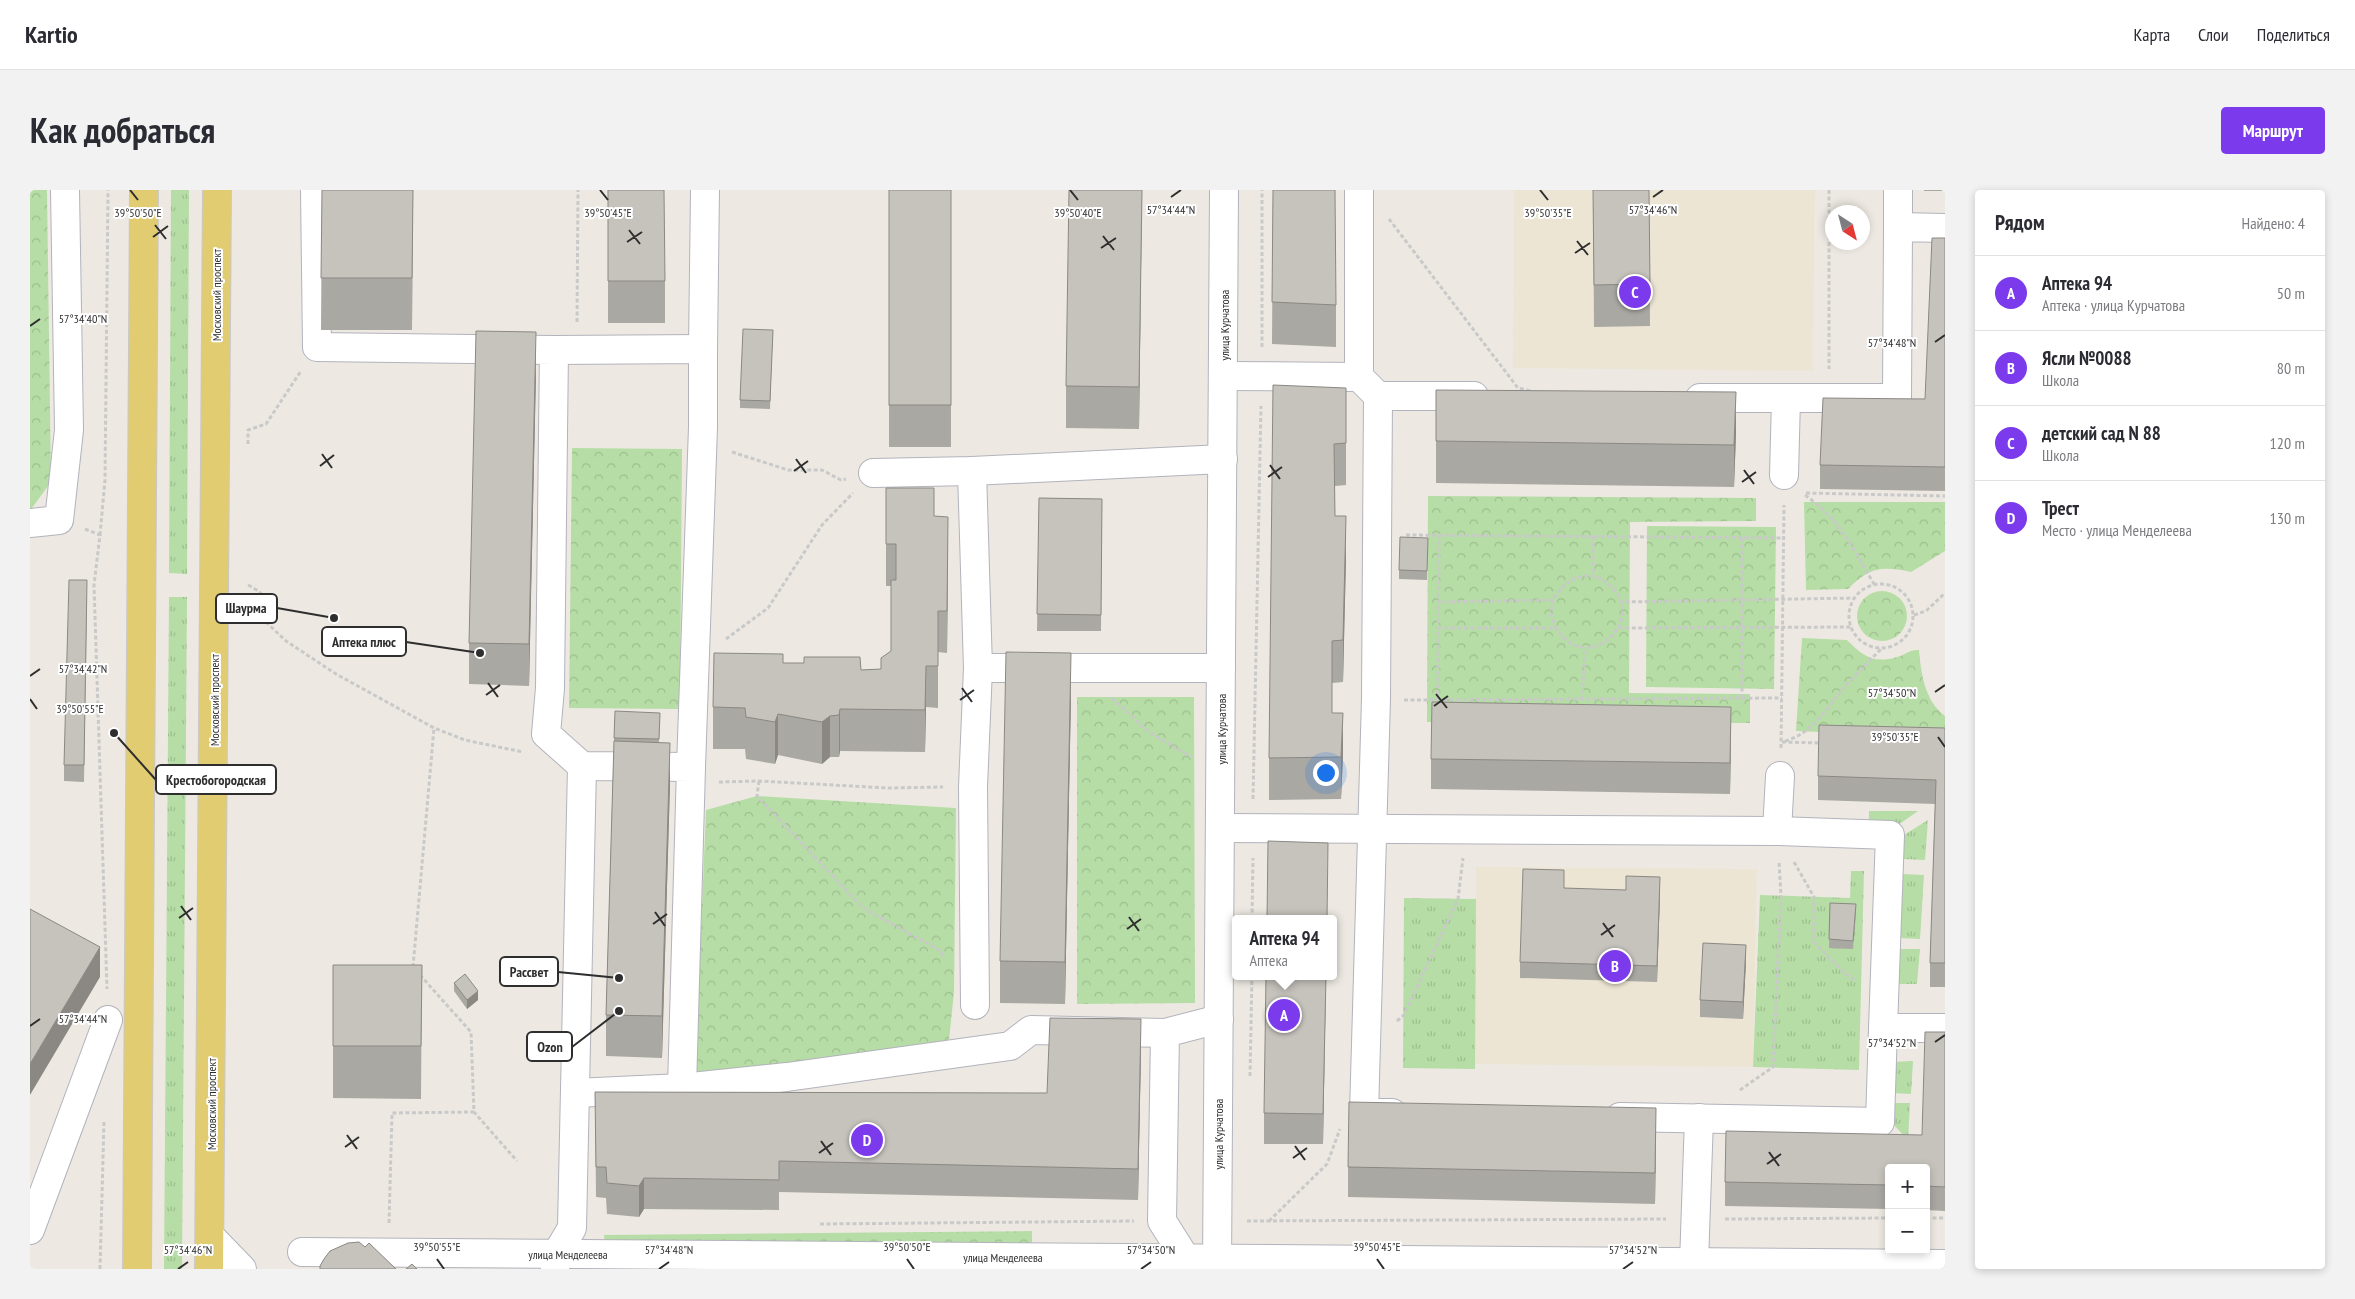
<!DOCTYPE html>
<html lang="ru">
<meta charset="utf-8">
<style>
body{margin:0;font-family:"PT Sans Narrow",sans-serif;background:#f2f2f3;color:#2b2b33}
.controls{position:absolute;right:15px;bottom:15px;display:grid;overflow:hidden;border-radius:5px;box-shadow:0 2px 8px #0003}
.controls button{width:45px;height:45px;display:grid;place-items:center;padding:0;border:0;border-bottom:1px solid #e1e1e2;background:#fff;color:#2b2b33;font:25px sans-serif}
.compass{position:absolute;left:1795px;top:15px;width:45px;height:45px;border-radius:50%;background:#fff;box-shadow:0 2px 8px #0003;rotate:144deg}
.you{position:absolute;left:1295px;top:582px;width:18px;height:18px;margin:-12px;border:4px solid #fff;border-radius:50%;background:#1a73e8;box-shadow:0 0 0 8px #1a73e833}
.badge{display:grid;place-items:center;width:32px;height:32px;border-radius:50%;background:#7c3aed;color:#fff;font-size:16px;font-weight:700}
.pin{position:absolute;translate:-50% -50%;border:2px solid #fff;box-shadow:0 1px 5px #0006}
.popup{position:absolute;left:1202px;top:725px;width:105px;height:65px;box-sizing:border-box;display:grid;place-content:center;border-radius:5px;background:#fff;filter:drop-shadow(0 1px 4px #0005);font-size:16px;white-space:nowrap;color:#7c7c81}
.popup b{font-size:19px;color:#2b2b33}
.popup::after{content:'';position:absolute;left:50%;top:100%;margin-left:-10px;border:10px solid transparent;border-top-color:#fff}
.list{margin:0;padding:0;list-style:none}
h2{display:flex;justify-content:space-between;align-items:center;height:65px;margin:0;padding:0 20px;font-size:21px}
h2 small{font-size:16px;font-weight:400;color:#7c7c81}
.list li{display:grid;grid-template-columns:32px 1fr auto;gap:15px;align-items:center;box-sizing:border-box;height:75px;padding:0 20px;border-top:1px solid #e1e1e2}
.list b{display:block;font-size:19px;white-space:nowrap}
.list p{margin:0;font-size:16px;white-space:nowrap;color:#7c7c81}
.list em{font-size:16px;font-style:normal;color:#7c7c81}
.map{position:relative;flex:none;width:1915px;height:1079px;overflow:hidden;border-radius:5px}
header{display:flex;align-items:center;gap:30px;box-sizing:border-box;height:70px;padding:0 25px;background:#fff;border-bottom:1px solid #e1e1e2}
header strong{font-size:24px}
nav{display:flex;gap:28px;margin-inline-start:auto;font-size:18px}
.intro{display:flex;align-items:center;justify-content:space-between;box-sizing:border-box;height:120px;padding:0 30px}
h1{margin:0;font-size:35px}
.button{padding:12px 22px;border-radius:5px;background:#7c3aed;color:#fff;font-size:18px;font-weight:700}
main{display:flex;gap:30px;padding:0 30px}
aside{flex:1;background:#fff;border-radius:5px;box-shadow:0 2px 8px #0003}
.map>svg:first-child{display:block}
</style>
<header>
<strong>Kartio</strong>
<nav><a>Карта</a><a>Слои</a><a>Поделиться</a></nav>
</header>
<div class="intro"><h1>Как добраться</h1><a class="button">Маршрут</a></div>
<main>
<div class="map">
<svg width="1915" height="1079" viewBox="0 0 1915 1079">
<defs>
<pattern id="grass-tufts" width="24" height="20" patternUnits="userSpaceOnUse" patternTransform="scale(1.25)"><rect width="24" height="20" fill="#b6dda5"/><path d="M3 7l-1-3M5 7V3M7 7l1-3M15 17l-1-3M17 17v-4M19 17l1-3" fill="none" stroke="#9dbe8e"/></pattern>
<pattern id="forest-crowns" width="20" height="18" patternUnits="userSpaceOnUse" patternTransform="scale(1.25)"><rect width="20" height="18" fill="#b6dda5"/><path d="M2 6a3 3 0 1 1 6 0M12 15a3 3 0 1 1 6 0" fill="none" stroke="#9dbe8e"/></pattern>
</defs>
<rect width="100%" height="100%" fill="#ede9e2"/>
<g fill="#ece5d4">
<path d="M1484,0H1785L1783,181L1483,178Z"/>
<path d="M1446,677L1727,679L1723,877L1444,874Z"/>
</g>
<g fill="url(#grass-tufts)">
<path d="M141,0H159L157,384L139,383Z"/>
<path d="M139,407H157L152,1079H134Z"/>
<path d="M1839,621H1888L1868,635L1839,634Z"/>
<path d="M1898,630L1895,670L1873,669L1874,645Z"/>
<path d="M1821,681H1834L1829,880L1723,877L1730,705L1820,708Z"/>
<path d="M1872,684L1894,685L1890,749L1869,748Z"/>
<path d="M1374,708L1446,709L1445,879L1373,878Z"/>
<path d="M1868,759H1890L1887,794H1867Z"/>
<path d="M1883,871L1881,904L1861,903L1863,872Z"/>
<path d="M1861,913H1880L1878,950L1860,931Z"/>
</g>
<g fill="url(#forest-crowns)">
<path d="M0,0H17L21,292L2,318H0Z"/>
<path d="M542,258L652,259L650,519L539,518Z"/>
<path d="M1398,306L1726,308V331L1600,332L1599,503L1720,504V533L1397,532Z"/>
<path d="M1915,312V361L1881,382C1851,376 1840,377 1818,399L1776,400L1774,312Z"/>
<path d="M1617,336L1746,337L1744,499L1616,497Z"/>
<circle cx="1852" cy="426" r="25"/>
<path d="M1772,448L1817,450C1833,466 1843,474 1867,467C1875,465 1880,459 1889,460C1891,484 1895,511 1915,526V547L1766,541Z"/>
<path d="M1047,507H1164L1165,813L1047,814Z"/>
<path d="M727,606L926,618L924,802L919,850L665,887L676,620Z"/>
<path d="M1002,1041V1055H575L574,1045Z"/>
</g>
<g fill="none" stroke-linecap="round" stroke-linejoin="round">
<g stroke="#b2b3bc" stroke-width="30">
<g id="minor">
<path d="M285,0L287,157L524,160L520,498L516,544L552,576L661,577L652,898"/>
<path d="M1329,0V187L1348,206H1444"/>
<path d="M1868,37V0"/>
<path d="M673,159L675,0"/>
<path d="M524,160L673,159V237L661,577"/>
<path d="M1193,186L1329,187"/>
<path d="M1348,206L1346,509L1334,923H1362"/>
<path d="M1670,208H1867L1868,37L1915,38"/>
<path d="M942,281L948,478"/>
<path d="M843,283L942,281L1193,269"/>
<path d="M1754,285L1756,209"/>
<path d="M0,333L29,330L39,240L35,0"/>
<path d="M1190,638L1747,641L1860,645L1853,838H1915"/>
<path d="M1747,641L1750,586"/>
<path d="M945,815L943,597L948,478H1191"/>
<path d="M1135,843L1132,1031L1156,1069"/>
<path d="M545,903L652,898L757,887L980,856L1001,840L1135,843L1189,829"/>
<path d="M1590,927L1850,932L1853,838"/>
<path d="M0,1040L78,830"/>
<path d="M180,1046L212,1079"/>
<path d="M272,1062L1915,1074"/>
<path d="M525,1079L526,1065L542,1038L552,576"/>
<path d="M1187,1079L1194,0"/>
<path d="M1666,1079L1664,1073L1669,928"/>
</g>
</g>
<g stroke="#c9c9c9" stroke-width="30">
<g id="major">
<path d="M107,1079L114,0"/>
<path d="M179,1079L187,0"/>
</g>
</g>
<g stroke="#c9c9c9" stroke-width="3" stroke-dasharray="4 2.5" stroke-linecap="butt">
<path d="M1799,0V179"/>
<path d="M1359,29L1488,198L1501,201"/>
<path d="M547,132L548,0"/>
<path d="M1232,157V0"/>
<path d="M218,254V240L236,234L271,181"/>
<path d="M702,262L758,280H792L811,290L816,289"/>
<path d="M1776,303L1915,306"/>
<path d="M1775,305C1811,331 1822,357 1844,394"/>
<path d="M55,339L70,345L64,395L77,799"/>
<path d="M70,345L75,290L78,0"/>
<path d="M1376,345L1753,348"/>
<path d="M1563,346V386"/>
<path d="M1712,348V509"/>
<circle cx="1851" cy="426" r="32"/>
<path d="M218,395C239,406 238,411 237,433L256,451L306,484L404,538L435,550L493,562"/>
<path d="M1523,410L1521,425L1526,438"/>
<path d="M1408,412L1523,410C1541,378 1575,377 1592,412L1824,408"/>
<path d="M1884,425L1896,421L1915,403"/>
<path d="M1408,438H1526C1543,465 1571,463 1588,438L1821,437"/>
<path d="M1588,438L1593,426L1592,412"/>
<path d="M696,449L738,418L792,335L823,303"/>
<path d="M1082,508L1119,542L1161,567"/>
<path d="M1374,510L1752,508"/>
<path d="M1552,510L1555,458"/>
<path d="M1408,511L1409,345"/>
<path d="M1755,551C1785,543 1799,513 1819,492C1830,480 1841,469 1852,458"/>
<path d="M1752,552L1791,553"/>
<path d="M1751,558L1754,315"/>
<path d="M729,591L727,606L833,718L911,761L914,768"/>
<path d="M689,592L729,591L858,598L913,597"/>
<path d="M1223,609L1231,216"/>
<path d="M1764,672L1784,707V752L1810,779L1824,790"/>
<path d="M1222,729L1223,668"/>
<path d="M383,777L404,538"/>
<path d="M390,785L441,842L444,922L487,971"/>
<path d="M1367,831L1374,825L1428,709L1433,668"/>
<path d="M1220,886L1222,786"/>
<path d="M1710,900L1743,877L1751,706L1749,671"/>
<path d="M1896,1028H1915"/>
<path d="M1695,1029L1859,1028"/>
<path d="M1217,1031L1636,1029"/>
<path d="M1239,1031L1297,974L1310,939"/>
<path d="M359,1033L362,923L444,922"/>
<path d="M790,1034L1104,1031"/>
<path d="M70,1079L74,931"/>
</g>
<use href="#minor" stroke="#fff" stroke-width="28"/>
<use href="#major" stroke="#e2cc72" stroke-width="28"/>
</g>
<g fill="#aaa8a3">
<path d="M292,0H383L382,140H291Z"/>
<path d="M578,0L635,91V133H578Z"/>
<rect x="859" y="0" width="62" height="257"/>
<path d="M1112,0L1109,239L1036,238V196Z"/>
<path d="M1243,0L1306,115V157L1242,154Z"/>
<path d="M1563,0H1619L1620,136L1564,137Z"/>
<rect x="1894" y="0" width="21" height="1"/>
<path d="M1915,48V301L1790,299V275L1895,209Z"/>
<path d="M743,140L740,219L710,218V210Z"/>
<path d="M506,184L499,496L439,494V453Z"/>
<path d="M1316,198V295L1305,296V326L1316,368L1313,492L1302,493V523L1313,565L1311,609L1239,610V568Z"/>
<path d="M1406,200L1706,244L1704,297L1406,293Z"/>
<path d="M856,298L904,326L918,368L917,463L908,462V518L896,517L895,562L810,561L809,567H800L792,574L748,565L745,574L716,569L715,559H683V517L753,473L831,480L851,479L861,461V396H856Z"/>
<path d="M1009,308L1072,309L1071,441H1007Z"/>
<path d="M1398,348L1397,390L1369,389V380Z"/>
<path d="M57,407L54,592L34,591V575Z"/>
<path d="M1041,505L1035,814L970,813V771Z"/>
<path d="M630,523L629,552L640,594L632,868L576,866V825L584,548Z"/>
<path d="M1915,538V797H1900V773L1905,614L1788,610V586Z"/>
<path d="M1701,548L1700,604L1401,599V569Z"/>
<path d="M1534,698L1630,703L1627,792L1490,788V772Z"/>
<path d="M1800,713L1826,722L1823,759L1799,758Z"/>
<path d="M1716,771L1713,829L1670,827V810Z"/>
<path d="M303,775H392L391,909L303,908Z"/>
<path d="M1296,786L1293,954H1234V923Z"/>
<path d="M424,793L448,810L437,819L424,801Z"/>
<path d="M1915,842V1021L1896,1020V978H1859V1019L1695,1016V992L1892,945Z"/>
<path d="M1111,859L1108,1010L749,1002V1020L614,1019L609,1027L577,1024L576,1008L566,1007L565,902L1017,903Z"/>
<path d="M1626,949L1625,1014L1318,1007V977Z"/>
</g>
<g fill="#8b8884">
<path d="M383,0V52L382,140Z"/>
<path d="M1112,0L1109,239V197Z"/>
<path d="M506,142V184L499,496V454Z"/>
<path d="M1706,202V244L1704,297V255Z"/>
<path d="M1316,326V368L1313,492V450Z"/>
<path d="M918,327V368L917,463V421Z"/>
<path d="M1041,463V505L1035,814V772Z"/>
<path d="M896,476V517L895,562V520Z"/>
<path d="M1701,517V548L1700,604V573Z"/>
<path d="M810,519V561L809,567V525Z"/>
<path d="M1313,523V565L1311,609V567Z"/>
<path d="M748,524V565L745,574V532Z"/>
<path d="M800,526V567L792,574V532Z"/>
<path d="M640,553V594L632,868V826Z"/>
<path d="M1630,687V703L1627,792V776Z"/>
<path d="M1716,755V771L1713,829V812Z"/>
<path d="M70,757V787L0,905V874Z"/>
<path d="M1296,786L1293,954V924Z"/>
<path d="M448,801V810L437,819V810Z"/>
<path d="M1111,829V859L1108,1010V979Z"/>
<path d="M1626,918V949L1625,1014V983Z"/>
<path d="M614,988V1019L609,1027V996Z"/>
</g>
<g fill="#c6c3bd" stroke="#8b8884">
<path d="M292,0H383L382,88H291Z"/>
<path d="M578,0H634L635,91H578Z"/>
<rect x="859" y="0" width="62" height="215"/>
<path d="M1039,0H1112L1109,197L1036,196Z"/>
<path d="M1243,0H1305L1306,115L1242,112Z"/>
<path d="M1563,0H1619L1620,94L1564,95Z"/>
<path d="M1902,48H1915V277L1790,275L1793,208L1895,209Z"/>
<path d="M713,139L743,140L740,211L710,210Z"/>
<path d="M446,141L506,142L499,454L439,453Z"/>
<path d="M1243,195L1316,198V253L1304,254L1305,326H1316L1313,450L1302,451V523H1313L1311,567L1239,568Z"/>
<path d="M1406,200L1706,202L1704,255L1406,251Z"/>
<path d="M856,298H904V326L918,327L917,421H908V476H896L895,520L810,519L809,525L800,526L792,532L748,524L745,532L716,527L715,518L683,517L684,463L753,464V473H774V467H830L831,480L851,479V468L861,461V390H866V354H856Z"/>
<path d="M1009,308L1072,309L1071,425L1007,424Z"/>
<path d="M1370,347L1398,348L1397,381L1369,380Z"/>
<path d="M39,390H57L54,575H34Z"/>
<path d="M976,462L1041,463L1035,772L970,771Z"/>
<path d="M1402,512L1701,517L1700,573L1401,569Z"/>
<path d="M585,521L630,523L629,549L584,548Z"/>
<path d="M1789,535L1915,538V773H1900L1906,590L1788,586Z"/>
<path d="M584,551L640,553L632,826L576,825Z"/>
<path d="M1238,651L1298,653L1297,729H1237Z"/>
<path d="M1493,679L1534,680V698L1596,700V686L1630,687L1627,776L1490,772Z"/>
<path d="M1800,713L1826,714L1823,751L1799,749Z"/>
<path d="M0,719L70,757L0,874Z"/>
<path d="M1673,753L1716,755L1713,812L1670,810Z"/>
<path d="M303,775H392L391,856H303Z"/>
<path d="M435,784L448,801L437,810L424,793Z"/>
<path d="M1236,786H1296L1293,924L1234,923Z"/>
<path d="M1020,828L1111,829L1108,979L749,971V990L614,988L609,996L577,993L576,977H566L565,902L1017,903Z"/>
<path d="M1895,842H1915V997L1896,996V978H1859V995L1695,992L1696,941L1892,945Z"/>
<path d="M1319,912L1626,918L1625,983L1318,977Z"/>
<path d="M329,1052L335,1057L339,1053L366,1079H290V1076L294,1069L300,1061L318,1053Z"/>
<path d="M382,1074L387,1079H376Z"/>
</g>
<path fill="none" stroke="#2e2e2e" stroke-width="2" d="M100,0L108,10M570,0L578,10M1040,0L1048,10M1510,0L1518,10M1141,7L1151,0M1623,7L1633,0M125,35L136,49M599,40L610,54M1073,46L1084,60M123,47L138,36M1547,51L1558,65M597,52L612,42M1071,58L1086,48M1545,63L1560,53M0,136L10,129M1905,152L1915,145M292,264L302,278M766,269L776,283M1240,275L1250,289M290,276L304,265M1714,280L1724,294M764,281L778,271M1238,287L1252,277M1712,292L1726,282M0,486L10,479M458,493L468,507M932,498L942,512M1905,502L1915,495M1406,504L1417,518M456,505L470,495M0,509L7,519M930,510L944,500M1404,516L1418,506M1908,547L1915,557M151,716L161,730M625,722L635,736M1099,727L1109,741M149,728L163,718M1573,733L1583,747M623,734L637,724M1097,739L1111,729M1571,745L1585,735M0,836L10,829M1905,852L1915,845M317,945L327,959M791,951L801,965M1265,956L1275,970M315,957L329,947M1739,962L1749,976M789,963L803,953M1263,968L1277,958M1737,974L1751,964M407,1069L414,1079M877,1069L884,1079M1347,1069L1354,1079M148,1079L158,1072M629,1079L639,1072M1111,1079L1121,1072M1593,1079L1603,1072"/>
<g text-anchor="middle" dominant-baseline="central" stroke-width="4" stroke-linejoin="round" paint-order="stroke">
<g font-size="12" fill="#2e2e2e" stroke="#fff">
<text transform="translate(186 105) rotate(-90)">Московский проспект</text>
<text transform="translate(1194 135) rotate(-90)">улица Курчатова</text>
<text transform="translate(184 510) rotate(-90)">Московский проспект</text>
<text transform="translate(1191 539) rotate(-90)">улица Курчатова</text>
<text transform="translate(181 914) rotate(-90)">Московский проспект</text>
<text transform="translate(1188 944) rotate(-90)">улица Курчатова</text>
<text x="538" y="1064">улица Менделеева</text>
<text x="973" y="1067">улица Менделеева</text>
</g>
</g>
<g font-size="12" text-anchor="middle" fill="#2e2e2e" stroke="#fff" stroke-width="4" stroke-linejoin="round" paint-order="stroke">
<text x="1141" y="24">57°34'44"N</text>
<text x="1623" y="24">57°34'46"N</text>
<text x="108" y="27">39°50'50"E</text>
<text x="578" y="27">39°50'45"E</text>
<text x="1048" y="27">39°50'40"E</text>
<text x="1518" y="27">39°50'35"E</text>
<text x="53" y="133">57°34'40"N</text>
<text x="1862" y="157">57°34'48"N</text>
<text x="53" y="483">57°34'42"N</text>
<text x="1862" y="507">57°34'50"N</text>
<text x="50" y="523">39°50'55"E</text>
<text x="1865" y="551">39°50'35"E</text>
<text x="53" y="833">57°34'44"N</text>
<text x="1862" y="857">57°34'52"N</text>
<text x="407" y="1061">39°50'55"E</text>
<text x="877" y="1061">39°50'50"E</text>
<text x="1347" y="1061">39°50'45"E</text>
<text x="158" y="1064">57°34'46"N</text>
<text x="639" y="1064">57°34'48"N</text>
<text x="1121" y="1064">57°34'50"N</text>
<text x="1603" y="1064">57°34'52"N</text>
</g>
<path fill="none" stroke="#2e2e2e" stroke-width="2" d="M304 428L247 418M450 463L376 452M84 543L126 590M589 788L528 782M589 821L542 857"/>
<g fill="#2e2e2e" stroke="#fff" stroke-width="2">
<circle cx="304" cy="428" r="5"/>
<circle cx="450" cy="463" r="5"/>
<circle cx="84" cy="543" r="5"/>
<circle cx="589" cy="788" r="5"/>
<circle cx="589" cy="821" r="5"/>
</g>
<g fill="#fff" stroke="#2e2e2e" stroke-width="2">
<rect x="186" y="404" width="61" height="29" rx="5"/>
<rect x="292" y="437" width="84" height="29" rx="5"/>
<rect x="126" y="575" width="120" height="29" rx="5"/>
<rect x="470" y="767" width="58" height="29" rx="5"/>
<rect x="497" y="842" width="45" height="29" rx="5"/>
</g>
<g font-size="14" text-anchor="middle" font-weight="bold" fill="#2e2e2e">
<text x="216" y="423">Шаурма</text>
<text x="334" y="457">Аптека плюс</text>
<text x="186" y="595">Крестобогородская</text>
<text x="499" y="787">Рассвет</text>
<text x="520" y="862">Ozon</text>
</g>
</svg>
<div class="controls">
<button>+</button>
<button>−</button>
</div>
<svg class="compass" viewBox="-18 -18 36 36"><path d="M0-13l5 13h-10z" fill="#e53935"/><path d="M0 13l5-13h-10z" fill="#7c7c81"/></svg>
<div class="you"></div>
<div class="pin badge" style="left:1254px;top:825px">A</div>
<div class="popup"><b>Аптека 94</b>Аптека</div>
<div class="pin badge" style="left:1585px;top:776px">B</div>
<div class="pin badge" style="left:1605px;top:102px">C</div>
<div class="pin badge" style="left:837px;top:950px">D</div>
</div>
<aside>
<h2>Рядом<small>Найдено: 4</small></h2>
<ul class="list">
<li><span class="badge">A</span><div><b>Аптека 94</b><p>Аптека · улица Курчатова</p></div><em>50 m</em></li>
<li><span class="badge">B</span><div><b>Ясли №0088</b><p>Школа</p></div><em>80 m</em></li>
<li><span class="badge">C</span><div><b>детский сад N 88</b><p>Школа</p></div><em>120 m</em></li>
<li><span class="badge">D</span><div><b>Трест</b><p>Место · улица Менделеева</p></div><em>130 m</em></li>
</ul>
</aside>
</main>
